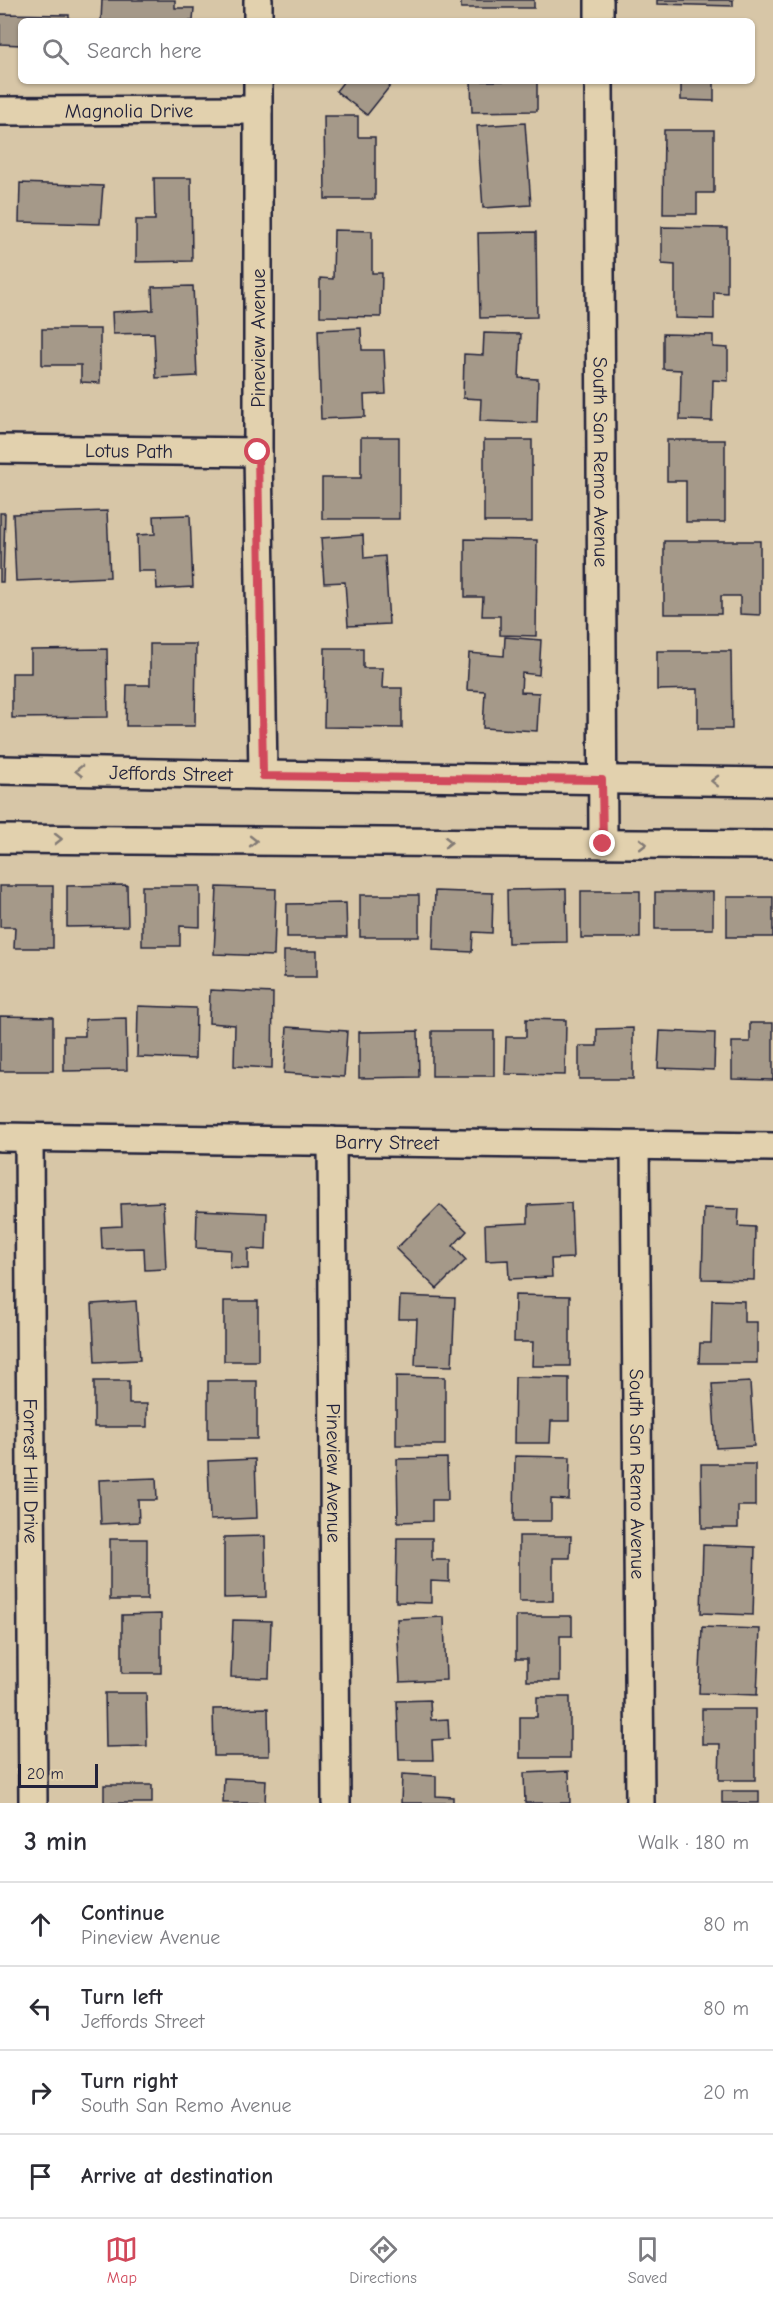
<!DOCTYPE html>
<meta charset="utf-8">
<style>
body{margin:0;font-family:"Comic Neue",sans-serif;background:#f7f7f7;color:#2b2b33}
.scale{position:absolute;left:18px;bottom:15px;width:80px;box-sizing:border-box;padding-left:6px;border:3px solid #22223b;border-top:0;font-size:16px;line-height:21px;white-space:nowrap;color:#22223b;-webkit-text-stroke:4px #e2d1ae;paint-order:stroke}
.stop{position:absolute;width:18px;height:18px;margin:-14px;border:4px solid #d1495b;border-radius:50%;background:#fff}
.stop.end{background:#d1495b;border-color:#fff;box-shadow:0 2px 6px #0008}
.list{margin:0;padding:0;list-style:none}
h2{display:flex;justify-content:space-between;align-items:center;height:78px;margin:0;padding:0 24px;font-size:26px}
h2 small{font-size:20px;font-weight:400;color:#7c7c81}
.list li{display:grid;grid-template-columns:39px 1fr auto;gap:18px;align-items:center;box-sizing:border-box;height:84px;padding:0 24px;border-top:2px solid #e1e1e2}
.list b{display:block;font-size:22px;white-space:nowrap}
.list p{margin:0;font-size:20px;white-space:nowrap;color:#7c7c81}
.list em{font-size:20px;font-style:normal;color:#7c7c81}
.icon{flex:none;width:33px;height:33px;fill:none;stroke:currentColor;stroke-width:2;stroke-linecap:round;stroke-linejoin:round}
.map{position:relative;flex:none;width:773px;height:1803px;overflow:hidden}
.search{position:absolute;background:#fff;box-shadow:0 2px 4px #0004;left:18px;right:18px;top:18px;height:66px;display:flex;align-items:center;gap:15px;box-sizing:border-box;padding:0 21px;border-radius:9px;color:#7c7c81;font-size:22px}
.sheet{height:414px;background:#fff}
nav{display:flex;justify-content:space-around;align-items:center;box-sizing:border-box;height:84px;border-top:2px solid #e1e1e2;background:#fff;font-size:16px;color:#7c7c81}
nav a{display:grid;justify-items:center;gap:3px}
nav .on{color:#d1495b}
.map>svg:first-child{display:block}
</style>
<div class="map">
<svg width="773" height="1803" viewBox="0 0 773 1803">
<rect width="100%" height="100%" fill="#d7c6a7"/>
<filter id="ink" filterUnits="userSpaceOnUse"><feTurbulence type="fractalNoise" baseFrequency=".0167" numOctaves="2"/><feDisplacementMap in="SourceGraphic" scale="12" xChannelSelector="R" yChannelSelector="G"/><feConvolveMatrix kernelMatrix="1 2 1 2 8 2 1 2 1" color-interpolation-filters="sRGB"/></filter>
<g filter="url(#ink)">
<g fill="#a59989" stroke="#22223b" stroke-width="1.5">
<path d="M102,0H175V8H194L193,21H101Z"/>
<rect x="461" y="0" width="73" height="8"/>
<path d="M657,0H733V6L657,4Z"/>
<path d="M0,14L69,15V21H21V45L0,44Z"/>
<path d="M344,81H394L367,115L336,91Z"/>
<path d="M471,81H537V111L472,112Z"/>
<path d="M681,81H714V101L681,100Z"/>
<path d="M324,116H358V137H375V199H325Z"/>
<path d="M525,123L531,205L483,208L477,126Z"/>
<path d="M664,130H714V193H697V214H663Z"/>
<path d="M154,178H191L192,261L136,262V220H155Z"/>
<path d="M20,183L103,186L100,224L19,222Z"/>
<path d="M662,227L727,228V293L714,292V319L675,318V265L662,264Z"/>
<path d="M334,230L372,231V273H382L381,317L320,316V278L333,279Z"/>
<path d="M536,232L537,317L480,318L478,233Z"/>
<path d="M193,286L197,376L156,378L154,333L113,334L112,312L153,310L152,287Z"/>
<path d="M361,328L362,350H384L386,394L364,395L365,417L321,419L318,330Z"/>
<path d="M42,329H100V383L81,382V365H42Z"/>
<path d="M484,333L521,334L519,378L538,379L537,423L480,421L481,399L463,398L464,354L483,355Z"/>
<path d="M663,334L713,335V347L728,348V381L713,380L712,421L680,420L681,370L663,369Z"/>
<path d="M361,437H399V519H322V478H361Z"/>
<rect x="484" y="440" width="48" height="82"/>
<path d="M667,440H725V522H686V481H667Z"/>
<path d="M107,511L110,577L16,581L13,514Z"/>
<path d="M0,513H5L3,582H0Z"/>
<path d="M190,515L193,587L157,589L156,571H138L137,535L155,534L154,516Z"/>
<path d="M363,535L364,558L385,556L389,624L348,626L345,582L324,583L321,538Z"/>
<path d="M465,539L537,540L536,636L500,635V616H482L483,597H465Z"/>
<path d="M664,541H760V615L740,614V596H721V614H664Z"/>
<path d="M505,637L541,640L539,675L522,673L521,692L539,693L537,731L483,728L485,691L467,690L469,653L504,656Z"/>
<path d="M150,644H196L195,726H126L127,685H150Z"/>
<path d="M325,648H363V668H383L382,688H402V728L324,727Z"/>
<path d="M107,649L108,717L12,718V673H31V650Z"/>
<path d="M657,651H731L732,729H698V689L657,690Z"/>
<path d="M127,885L128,926L67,927V886Z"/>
<path d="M0,886H53V948H14L15,927H0Z"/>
<path d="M142,886H200V927L180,926V946H142Z"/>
<path d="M217,887L276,889L274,956L214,954Z"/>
<path d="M566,889L567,942L508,943L507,890Z"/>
<path d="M435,891L493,893L492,933L473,932L472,952L433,950Z"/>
<rect x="581" y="891" width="59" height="47"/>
<rect x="655" y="892" width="58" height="37"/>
<rect x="360" y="895" width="59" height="42"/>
<rect x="727" y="897" width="46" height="40"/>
<path d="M346,903L347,937H287V904Z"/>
<rect x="284" y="951" width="33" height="26"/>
<path d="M210,990L273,993L272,1068L234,1066L235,1025L209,1023Z"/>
<path d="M138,1006L196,1008L195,1059L137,1057Z"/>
<path d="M0,1016L53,1017V1071H0Z"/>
<path d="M126,1018L127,1070L64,1071V1036H85V1019Z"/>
<path d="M526,1019L566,1020L565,1075L505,1074L506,1037H526Z"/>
<path d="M750,1023H773V1080L732,1079V1042H750Z"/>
<path d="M287,1027L347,1031L344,1077L284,1073Z"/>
<path d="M633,1028V1079H579V1046H597V1029Z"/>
<path d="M418,1031L419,1077L359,1078V1032Z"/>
<rect x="432" y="1031" width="62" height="45"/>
<path d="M660,1031L715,1033L714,1070L658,1068Z"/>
<path d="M163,1202L166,1269L145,1270L144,1248L102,1249L101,1227L122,1226L121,1204Z"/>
<path d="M571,1203L573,1258L551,1259L552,1277L509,1279L508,1260L486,1261L485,1225L528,1223V1205Z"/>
<path d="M440,1205L467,1231L453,1246L466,1260L437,1289L396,1249Z"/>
<path d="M704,1208L739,1209L738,1226L755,1227L754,1280L702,1279Z"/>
<path d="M197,1210L267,1213L266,1250L248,1249V1269L230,1268L231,1250L196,1248Z"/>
<path d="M515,1295L570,1296V1366H532L533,1342H514Z"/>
<path d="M400,1296L455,1298L452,1366L415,1365L417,1319H399Z"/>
<path d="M712,1300L744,1301V1322H757V1363H699L700,1343H711Z"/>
<path d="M136,1301L140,1360L95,1362L92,1304Z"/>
<rect x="224" y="1301" width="34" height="60"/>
<path d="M396,1376L445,1377V1445H396Z"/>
<path d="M515,1377L569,1378V1421H551L550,1443H514Z"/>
<path d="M94,1381H129V1404H147V1427H94Z"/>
<rect x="208" y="1381" width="49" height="58"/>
<path d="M750,1382L754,1446L716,1448L712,1384Z"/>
<path d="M515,1456L570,1457L569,1500L551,1499V1521H514Z"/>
<path d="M447,1458L448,1500H432V1521L398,1522L397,1459Z"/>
<path d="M255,1459L257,1518L210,1520L208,1461Z"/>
<path d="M701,1464H755V1506H738V1528H702Z"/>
<path d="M156,1478L157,1500H138L139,1522L101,1524L99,1480Z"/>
<path d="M265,1536L266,1597L224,1598V1537Z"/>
<path d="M519,1536H571L570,1558H553V1601H519Z"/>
<path d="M397,1538H432V1560H449V1582L431,1581V1603L396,1602Z"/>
<rect x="110" y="1539" width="37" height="61"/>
<path d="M703,1545L755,1547L753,1615L701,1613Z"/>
<path d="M161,1614V1673H122V1615Z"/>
<path d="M516,1616H572V1636H560V1681H527V1659H516Z"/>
<path d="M444,1617L446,1680L400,1682L397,1619Z"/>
<path d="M233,1620L271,1621L269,1678L231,1677Z"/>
<path d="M702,1627L760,1629L757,1695L699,1693Z"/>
<path d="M105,1693H146L147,1746L106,1747Z"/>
<path d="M537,1697H570V1758H520V1717H537Z"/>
<path d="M430,1700L431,1720L448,1719L449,1739L432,1740L433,1760H399L397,1701Z"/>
<path d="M268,1708L269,1756H214L213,1709Z"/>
<path d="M702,1709H755V1780H719L720,1744H702Z"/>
<path d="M569,1771L570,1803H525L524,1773Z"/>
<path d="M402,1774L436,1776V1796L453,1797V1803H401Z"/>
<path d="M224,1778L266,1780L265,1803H223Z"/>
<rect x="104" y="1785" width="48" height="18"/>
<rect x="722" y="1791" width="37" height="12"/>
</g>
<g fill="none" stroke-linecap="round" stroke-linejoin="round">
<g stroke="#22223b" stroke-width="32">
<g id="street">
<path d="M258,0V21"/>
<path d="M599,0V21"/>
<path d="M258,81V452L263,775"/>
<path id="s1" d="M599,81L603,844"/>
<path id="s2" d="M0,111L258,110"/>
<path id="s3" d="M0,449L258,452"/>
<path id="s4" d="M0,770L263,775L773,782"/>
<path d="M0,839L773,845"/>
<path id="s5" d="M0,1137L773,1147"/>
<path id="s6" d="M29,1138L33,1803"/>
<path id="s7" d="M332,1141L336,1803"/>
<path id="s8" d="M635,1146L640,1803"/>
</g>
</g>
<use href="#street" stroke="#e2d1ae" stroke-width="27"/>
</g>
<defs><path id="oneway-chevron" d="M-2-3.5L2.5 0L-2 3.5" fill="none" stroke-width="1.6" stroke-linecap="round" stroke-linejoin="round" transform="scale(1.5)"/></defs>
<g stroke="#827a74">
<use href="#oneway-chevron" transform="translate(79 771) rotate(-179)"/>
<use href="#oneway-chevron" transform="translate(715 781) rotate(-179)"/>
<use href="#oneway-chevron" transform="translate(58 839)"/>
<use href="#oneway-chevron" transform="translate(253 841)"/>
<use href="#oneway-chevron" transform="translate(448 842)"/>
<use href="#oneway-chevron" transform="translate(643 844)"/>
</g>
</g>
<g fill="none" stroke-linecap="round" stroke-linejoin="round" filter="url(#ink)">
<path stroke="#d1495b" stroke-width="8" d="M258,452L263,776L602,780L603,844"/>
</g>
<g text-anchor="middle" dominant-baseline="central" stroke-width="5" stroke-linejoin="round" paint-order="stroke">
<g font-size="20" fill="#22223b" stroke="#e2d1ae">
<text stroke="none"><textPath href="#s2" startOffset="129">Magnolia Drive</textPath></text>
<text transform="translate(258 338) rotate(-90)">Pineview Avenue</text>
<text stroke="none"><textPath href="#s3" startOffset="129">Lotus Path</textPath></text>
<text stroke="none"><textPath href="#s1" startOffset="381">South San Remo Avenue</textPath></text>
<text stroke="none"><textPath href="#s4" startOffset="171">Jeffords Street</textPath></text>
<text stroke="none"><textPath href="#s5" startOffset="387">Barry Street</textPath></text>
<text stroke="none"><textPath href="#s6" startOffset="333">Forrest Hill Drive</textPath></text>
<text stroke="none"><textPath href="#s7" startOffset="332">Pineview Avenue</textPath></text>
<text stroke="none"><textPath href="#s8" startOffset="328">South San Remo Avenue</textPath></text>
</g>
</g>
</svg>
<div class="scale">20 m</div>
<div class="stop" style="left:258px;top:452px"></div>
<div class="stop end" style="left:603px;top:844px"></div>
<div class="search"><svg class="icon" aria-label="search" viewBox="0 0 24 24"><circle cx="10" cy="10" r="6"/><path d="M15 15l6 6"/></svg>Search here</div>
</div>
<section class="sheet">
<h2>3 min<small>Walk · 180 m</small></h2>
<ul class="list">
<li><svg class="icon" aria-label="ahead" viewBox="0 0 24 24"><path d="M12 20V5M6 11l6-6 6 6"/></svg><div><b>Continue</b><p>Pineview Avenue</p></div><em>80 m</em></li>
<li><svg class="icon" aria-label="left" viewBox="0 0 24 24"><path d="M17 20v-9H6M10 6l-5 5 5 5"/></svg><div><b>Turn left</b><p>Jeffords Street</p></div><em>80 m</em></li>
<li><svg class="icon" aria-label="right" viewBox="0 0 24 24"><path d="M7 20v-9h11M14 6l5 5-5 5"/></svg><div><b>Turn right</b><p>South San Remo Avenue</p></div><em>20 m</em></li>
<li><svg class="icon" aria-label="arrive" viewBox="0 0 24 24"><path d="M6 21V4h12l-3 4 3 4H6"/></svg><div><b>Arrive at destination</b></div></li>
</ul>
</section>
<nav>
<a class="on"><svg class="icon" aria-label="map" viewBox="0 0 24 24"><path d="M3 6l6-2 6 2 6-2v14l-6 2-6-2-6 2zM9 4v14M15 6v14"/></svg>Map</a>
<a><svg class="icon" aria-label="directions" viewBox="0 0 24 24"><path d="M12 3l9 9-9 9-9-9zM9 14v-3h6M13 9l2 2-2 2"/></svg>Directions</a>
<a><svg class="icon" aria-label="saved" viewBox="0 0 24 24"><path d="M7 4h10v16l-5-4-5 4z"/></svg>Saved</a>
</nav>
